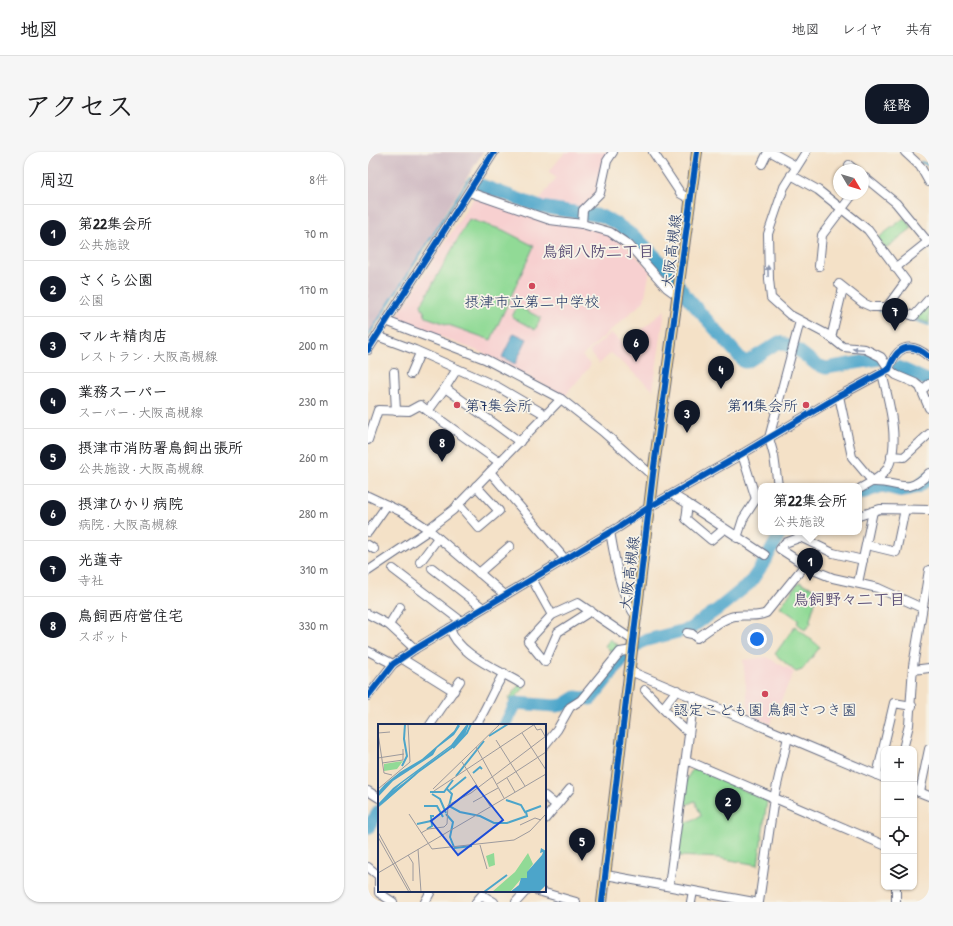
<!DOCTYPE html>
<html lang="ja">
<meta charset="utf-8">
<style>
body{margin:0;font-family:"Patrick Hand","Klee One",sans-serif;background:#f6f6f6;color:#202124}
.controls{position:absolute;right:12px;bottom:12px;display:grid;overflow:hidden;border-radius:8px;box-shadow:0 1px 3px #0004}
.controls button{width:36px;height:36px;display:grid;place-items:center;padding:0;border:0;border-bottom:1px solid #e0e0e0;background:#fff;color:#202124;font:20px sans-serif}
.compass{position:absolute;left:465px;top:12px;width:36px;height:36px;border-radius:50%;background:#fff;box-shadow:0 1px 3px #0004;rotate:128deg}
.you{position:absolute;left:389px;top:487px;width:14px;height:14px;margin:-10px;border:3px solid #fff;border-radius:50%;background:#1a73e8;box-shadow:0 0 0 6px #1a73e833}
.badge{display:grid;place-items:center;width:26px;height:26px;border-radius:50%;background:#111827;color:#fff;font-size:13px;font-weight:700}
.pin{position:absolute;translate:-50% -33px;filter:drop-shadow(0 1px 2px #0008)}
.pin::after{content:'';position:absolute;top:21px;width:14px;height:12px;background:inherit;clip-path:polygon(0 0,100% 0,50% 100%)}
.popup{position:absolute;left:390px;top:331px;width:104px;height:52px;box-sizing:border-box;display:grid;place-content:center;border-radius:8px;background:#fff;filter:drop-shadow(0 1px 3px #0005);font-size:13px;white-space:nowrap;color:#757577}
.popup b{font-size:15px;color:#202124}
.popup::after{content:'';position:absolute;left:50%;top:100%;margin-left:-8px;border:8px solid transparent;border-top-color:#fff}
.list{margin:0;padding:0;list-style:none}
h2{display:flex;justify-content:space-between;align-items:center;height:52px;margin:0;padding:0 16px;font-size:17px}
h2 small{font-size:13px;font-weight:400;color:#757577}
.list li{display:grid;grid-template-columns:26px 1fr auto;gap:12px;align-items:center;box-sizing:border-box;height:56px;padding:0 16px;border-top:1px solid #e0e0e0}
.list b{display:block;font-size:15px;white-space:nowrap}
.list p{margin:0;font-size:13px;white-space:nowrap;color:#757577}
.list em{font-size:13px;font-style:normal;color:#757577}
.icon{flex:none;width:22px;height:22px;fill:none;stroke:currentColor;stroke-width:2;stroke-linecap:round;stroke-linejoin:round}
.map{position:relative;flex:none;width:561px;height:750px;overflow:hidden;border-radius:16px}
header{display:flex;align-items:center;gap:24px;box-sizing:border-box;height:56px;padding:0 20px;background:#fff;border-bottom:1px solid #e0e0e0}
header strong{font-size:19px}
nav{display:flex;gap:22px;margin-inline-start:auto;font-size:14px}
.intro{display:flex;align-items:center;justify-content:space-between;box-sizing:border-box;height:96px;padding:0 24px}
h1{margin:0;font-size:28px}
.button{padding:10px 18px;border-radius:16px;background:#111827;color:#fff;font-size:14px;font-weight:700}
main{display:flex;gap:24px;padding:0 24px}
aside{flex:1;background:#fff;border-radius:16px;box-shadow:0 1px 3px #0004}
.map>svg:first-child{display:block}
</style>
<header>
<strong>地図</strong>
<nav><a>地図</a><a>レイヤ</a><a>共有</a></nav>
</header>
<div class="intro"><h1>アクセス</h1><a class="button">経路</a></div>
<main>
<aside>
<h2>周辺<small>8件</small></h2>
<ul class="list">
<li><span class="badge">1</span><div><b>第22集会所</b><p>公共施設</p></div><em>70 m</em></li>
<li><span class="badge">2</span><div><b>さくら公園</b><p>公園</p></div><em>170 m</em></li>
<li><span class="badge">3</span><div><b>マルキ精肉店</b><p>レストラン · 大阪高槻線</p></div><em>200 m</em></li>
<li><span class="badge">4</span><div><b>業務スーパー</b><p>スーパー · 大阪高槻線</p></div><em>230 m</em></li>
<li><span class="badge">5</span><div><b>摂津市消防署鳥飼出張所</b><p>公共施設 · 大阪高槻線</p></div><em>260 m</em></li>
<li><span class="badge">6</span><div><b>摂津ひかり病院</b><p>病院 · 大阪高槻線</p></div><em>280 m</em></li>
<li><span class="badge">7</span><div><b>光蓮寺</b><p>寺社</p></div><em>310 m</em></li>
<li><span class="badge">8</span><div><b>鳥飼西府営住宅</b><p>スポット</p></div><em>330 m</em></li>
</ul>
</aside>
<div class="map">
<svg width="561" height="750" viewBox="0 0 561 750">
<rect width="100%" height="100%" fill="#f7f3e8"/>
<filter id="ink" filterUnits="userSpaceOnUse"><feTurbulence type="fractalNoise" baseFrequency=".025" numOctaves="2"/><feDisplacementMap in="SourceGraphic" scale="8" xChannelSelector="R" yChannelSelector="G"/><feConvolveMatrix kernelMatrix="1 2 1 2 8 2 1 2 1" color-interpolation-filters="sRGB"/></filter>
<filter id="wash" filterUnits="userSpaceOnUse"><feTurbulence type="fractalNoise" baseFrequency=".012" numOctaves="4" result="noise"/><feDisplacementMap in="SourceGraphic" scale="16" xChannelSelector="R" yChannelSelector="G"/><feGaussianBlur stdDeviation="0.9" result="paint"/><feColorMatrix in="noise" values="0 0 0 0 0 0 0 0 0 0 0 0 0 0 0 0 0 1.4 0 .05"/><feComposite in="paint" operator="in"/></filter>
<g filter="url(#wash)">
<rect width="100%" height="100%" fill="#f4e1c7"/>
<g fill="#f7d0d0">
<path d="M197,0H243L230,40L211,59L187,55L170,50L188,26L181,20Z"/>
<path d="M110,45L241,82L259,95L282,118L276,149L214,204L223,213L197,244L117,202L32,169L29,165L105,47Z"/>
<path d="M297,158L285,238L243,201L231,212L221,200L243,181L256,192Z"/>
<path d="M399,505L426,520L402,572L381,563L375,508Z"/>
</g>
<path fill="#d2bec5" d="M0,0H115L0,185Z"/>
<g fill="#91da96" stroke="#56847a">
<path d="M536,66L544,76L518,96L510,86Z"/>
<path d="M101,67L135,78L166,94L123,188L58,165L53,153Z"/>
<path d="M561,151V171L547,166Z"/>
<path d="M149,154L173,166L167,178L144,165Z"/>
<path d="M431,430L450,438L442,468L443,471L437,478L429,471L431,468L412,455Z"/>
<path d="M427,474L452,495L434,518L428,520L407,502Z"/>
<path d="M242,487L252,495L246,503L237,494Z"/>
<path d="M152,532L157,535L143,550L140,548Z"/>
<path d="M329,617L399,649L390,713L351,706L310,704L313,673L333,664L327,649L315,654L318,628L324,618Z"/>
</g>
<path fill="#4ca5ca" stroke="#346a94" d="M146,181L159,187L147,212L134,205Z"/>
<g fill="none" stroke-linecap="round" stroke-linejoin="round">
<g stroke="#4ca5ca" stroke-width="2">
<path d="M553,10L561,13"/>
<path d="M109,30L113,33"/>
<path d="M511,159L522,160"/>
<path d="M534,164L561,173"/>
<path d="M0,184L102,25L105,27"/>
</g>
<g stroke="#4ca5ca" stroke-width="13">
<path d="M113,33L172,55L234,64L249,72L270,87L302,119L317,143L376,210H379L411,190L428,197L449,213L458,216L511,207"/>
<path d="M530,215L561,229"/>
<path d="M491,342L514,334L534,339L550,335L561,326"/>
<path d="M137,573L148,551L187,554L195,553L208,545L223,547L263,497L275,489L321,477L350,457L382,431L397,409L413,380"/>
<path d="M0,676L11,659"/>
</g>
</g>
</g>
<g filter="url(#ink)">
<g fill="none" stroke-linecap="round" stroke-linejoin="round">
<g stroke="#676d83" stroke-width="10">
<g id="minor">
<path d="M285,0L313,42L322,47"/>
<path d="M403,0L428,14"/>
<path d="M438,0L416,35L400,82L401,127L403,146L422,163L460,183L475,195L497,197L513,205L521,217L528,223L547,231L552,235L561,256"/>
<path d="M537,0L552,14L561,30"/>
<path d="M394,12L400,0"/>
<path d="M481,13L487,18"/>
<path d="M423,23L450,38L500,78L538,129L519,155"/>
<path d="M495,24L528,51L560,90"/>
<path d="M101,40L182,68L214,72L242,80L261,93L299,136L310,144"/>
<path d="M214,72L215,58L232,41L239,9L245,0"/>
<path d="M451,114L454,83L485,42"/>
<path d="M527,116L561,89"/>
<path d="M471,132L495,151L504,155H519L546,164L561,147"/>
<path d="M18,169L117,207L193,247"/>
<path d="M9,184L47,198L130,235L178,263"/>
<path d="M463,186L475,136"/>
<path d="M0,198L126,0"/>
<path d="M26,220L28,259"/>
<path d="M43,222L52,201"/>
<path d="M77,236L89,217"/>
<path d="M554,238L561,232"/>
<path d="M471,244L484,305L505,330C530,329 539,345 561,321"/>
<path d="M0,288L10,258L41,259L52,253L60,259"/>
<path d="M374,302L388,347"/>
<path d="M523,304L536,305L561,282"/>
<path d="M131,310L60,259L77,236L152,290"/>
<path d="M122,320L197,407"/>
<path d="M410,334L406,304L401,286L432,169"/>
<path d="M491,337C500,332 515,325 520,315C533,290 520,247 514,221"/>
<path d="M305,343L320,352L318,367L343,388L356,377"/>
<path d="M0,344L36,361L60,377L137,443"/>
<path d="M90,352L111,376L131,359L108,334"/>
<path d="M320,352L397,403"/>
<path d="M491,364L512,357L561,358"/>
<path d="M60,377L85,358L193,247L234,279L279,319L285,322"/>
<path d="M0,380L19,353"/>
<path d="M242,380C248,410 251,441 269,466"/>
<path d="M447,380L417,391L412,397L443,417L465,426L510,436L554,456"/>
<path d="M432,385L465,401L495,408"/>
<path d="M369,386L375,367L388,347L393,346"/>
<path d="M0,393L6,397"/>
<path d="M499,393L528,400L537,357"/>
<path d="M52,410L70,386"/>
<path d="M64,416L115,456"/>
<path d="M25,417L93,469"/>
<path d="M0,419L61,378"/>
<path d="M111,421L142,394"/>
<path d="M164,427L184,463"/>
<path d="M490,431L505,359"/>
<path d="M223,459L190,480L177,510L160,489L184,463L210,451L266,489"/>
<path d="M0,462L21,473L47,497"/>
<path d="M21,473L32,455"/>
<path d="M82,476C89,502 129,517 152,531"/>
<path d="M319,481L324,482L329,486C340,479 354,466 367,464C378,462 388,466 398,461L437,413"/>
<path d="M0,499L25,512"/>
<path d="M33,506L86,539"/>
<path d="M545,518L561,516"/>
<path d="M262,519L516,626"/>
<path d="M277,538C292,553 305,568 321,581"/>
<path d="M0,544L25,512L47,497L251,375L283,354L374,302L471,244L521,217C528,195 542,188 561,205"/>
<path d="M295,556L309,538"/>
<path d="M62,573L92,529"/>
<path d="M108,573C119,556 125,538 136,521"/>
<path d="M177,593L189,578L202,555L213,548L252,500L264,498"/>
<path d="M535,597L541,573L545,514L561,418"/>
<path d="M318,608L516,693"/>
<path d="M509,623L526,551L544,554"/>
<path d="M546,638L561,644"/>
<path d="M0,639L11,646"/>
<path d="M552,640L561,597"/>
<path d="M177,644L188,653"/>
<path d="M177,667L202,637"/>
<path d="M0,715L11,724V741L25,750"/>
<path d="M238,723L386,750"/>
<path d="M301,734L326,545"/>
<path d="M528,735V750"/>
<path d="M170,739L208,750"/>
<path d="M57,750L63,739"/>
<path d="M108,750L114,743L126,750"/>
<path d="M148,750L158,739"/>
<path d="M323,750L325,739"/>
<path d="M391,750L406,646L420,585"/>
</g>
</g>
<g stroke="#676d83" stroke-width="12">
<path id="major" d="M234,750L285,322L329,0"/>
</g>
<use href="#minor" stroke="#fff" stroke-width="8"/>
<use href="#major" stroke="#edc569" stroke-width="10"/>
<g stroke="#f7f3e8" stroke-width="8">
<g id="cycleway">
<path d="M0,198L126,0"/>
<path d="M0,544L25,512L47,497L251,375L283,354L374,302L471,244L521,217C528,195 542,188 561,205"/>
<path d="M234,750L285,322L329,0"/>
</g>
</g>
<use href="#cycleway" stroke="#0057b8" stroke-width="6"/>
</g>
<defs><path id="oneway-solid" d="M-6-.8H1V-3.2L6.5 0L1 3.2V.8H-6Z"/></defs>
<g fill="#8d97ae">
<use href="#oneway-solid" transform="translate(400 119) rotate(-91)"/>
<use href="#oneway-solid" transform="translate(490 197) rotate(-177)"/>
</g>
</g>
<g fill="#d1495b" stroke="#f7f3e8" stroke-width="1.5">
<circle cx="164" cy="134" r="4"/>
<circle cx="89" cy="253" r="4"/>
<circle cx="438" cy="253" r="4"/>
<circle cx="397" cy="542" r="4"/>
</g>
<g text-anchor="middle" dominant-baseline="central" stroke-width="3.5" stroke-linejoin="round" paint-order="stroke">
<g font-size="15" fill="#1b2f5e" stroke="#f7f3e8">
<text transform="translate(303 99) rotate(-83)">大阪高槻線</text>
<text transform="translate(261 421) rotate(-83)">大阪高槻線</text>
</g>
<g font-size="15" fill="#1b2f5e" stroke="#f7f3e8">
<text x="164" y="149">摂津市立第二中学校</text>
<text x="97" y="253" text-anchor="start">第7集会所</text>
<text x="430" y="253" text-anchor="end">第11集会所</text>
<text x="397" y="557">認定こども園 鳥飼さつき園</text>
</g>
<g font-size="16" font-weight="bold" fill="#5c5077" stroke="#f7f3e8">
<text x="230" y="99">鳥飼八防二丁目</text>
<text x="481" y="447">鳥飼野々二丁目</text>
</g>
</g>
<g transform="translate(10 572)">
<rect width="168" height="168" fill="#f4e1c7"/>
<path d="M25,37L19,45L6,47V40L18,38L19,41L18,38ZM116,129L117,141L111,143L108,132ZM150,129L155,140L150,147L149,154L143,155L132,168H114L137,148Z" fill="#91da96"/>
<path d="M80,0L82,2L76,11L59,24L55,31L15,57L0,73V68L7,60L22,48L44,35L76,7ZM89,0L87,8L74,22L24,59L15,67L24,60L35,52L24,60L13,70L24,60L39,50L0,84L13,70L0,82V80L15,64L73,21ZM163,124L168,127V161L161,168H132L141,161L143,154H149V148L164,131L165,128L162,129Z" fill="#4ca5ca"/>
<path fill="none" stroke="#4ca5ca" stroke-width="2" d="M111,12L130,0M75,24L89,9L93,0M24,42L29,32L26,15L27,0M95,49L102,43L104,45M78,52L106,17M69,65L74,70L71,82L82,88L102,92L116,99H129L149,92L148,88M72,66L88,53M52,68H66L75,56M54,70L62,75L68,89M128,76L143,81L147,88L163,82M0,82L40,48L73,24L87,8L90,0M46,82H59L65,93M68,90L75,98L72,113L76,123M39,100L53,97M49,105L54,102L53,92H56M76,124L94,122M106,168L129,151"/>
<path fill="none" stroke="#9d9a9d" stroke-width="1" d="M30,0L32,38M156,1L159,6L163,5L168,14M0,9L6,49L14,51M0,9L12,8M144,9L168,46M118,16L147,62M98,23L126,74M0,34L26,30M84,38L112,82M4,39L25,36V25M129,54L137,68M119,60L168,28M0,65L32,38M55,65L122,0M56,67L157,0M95,78L120,64M31,90L54,125L136,116L152,107L168,90M142,101L157,94L163,96M0,108L33,168M43,109L50,105L66,103L69,100L70,81L93,69L168,12M0,113L31,168M102,121L109,145M40,125L43,168M30,131L35,139V157M0,149L168,50"/>
<path fill="#1d4ed8" fill-opacity="0.15" stroke="#1d4ed8" stroke-width="2" d="M98,62L125,96L80,131L53,97Z"/>
<rect width="168" height="168" fill="none" stroke="#1b2f5e" stroke-width="2"/>
</g>
</svg>
<div class="controls">
<button>+</button>
<button>−</button>
<button><svg class="icon" aria-label="locate" viewBox="0 0 24 24"><circle cx="12" cy="12" r="6"/><path d="M12 2v4M12 18v4M2 12h4M18 12h4"/></svg></button>
<button><svg class="icon" aria-label="layers" viewBox="0 0 24 24"><path d="M12 4l9 5-9 5-9-5zM3 14l9 5 9-5"/></svg></button>
</div>
<svg class="compass" viewBox="-18 -18 36 36"><path d="M0-13l5 13h-10z" fill="#e53935"/><path d="M0 13l5-13h-10z" fill="#757577"/></svg>
<div class="you"></div>
<div class="pin badge" style="left:442px;top:429px">1</div>
<div class="popup"><b>第22集会所</b>公共施設</div>
<div class="pin badge" style="left:360px;top:669px">2</div>
<div class="pin badge" style="left:319px;top:281px">3</div>
<div class="pin badge" style="left:353px;top:237px">4</div>
<div class="pin badge" style="left:214px;top:709px">5</div>
<div class="pin badge" style="left:268px;top:210px">6</div>
<div class="pin badge" style="left:527px;top:179px">7</div>
<div class="pin badge" style="left:74px;top:310px">8</div>
</div>
</main>
